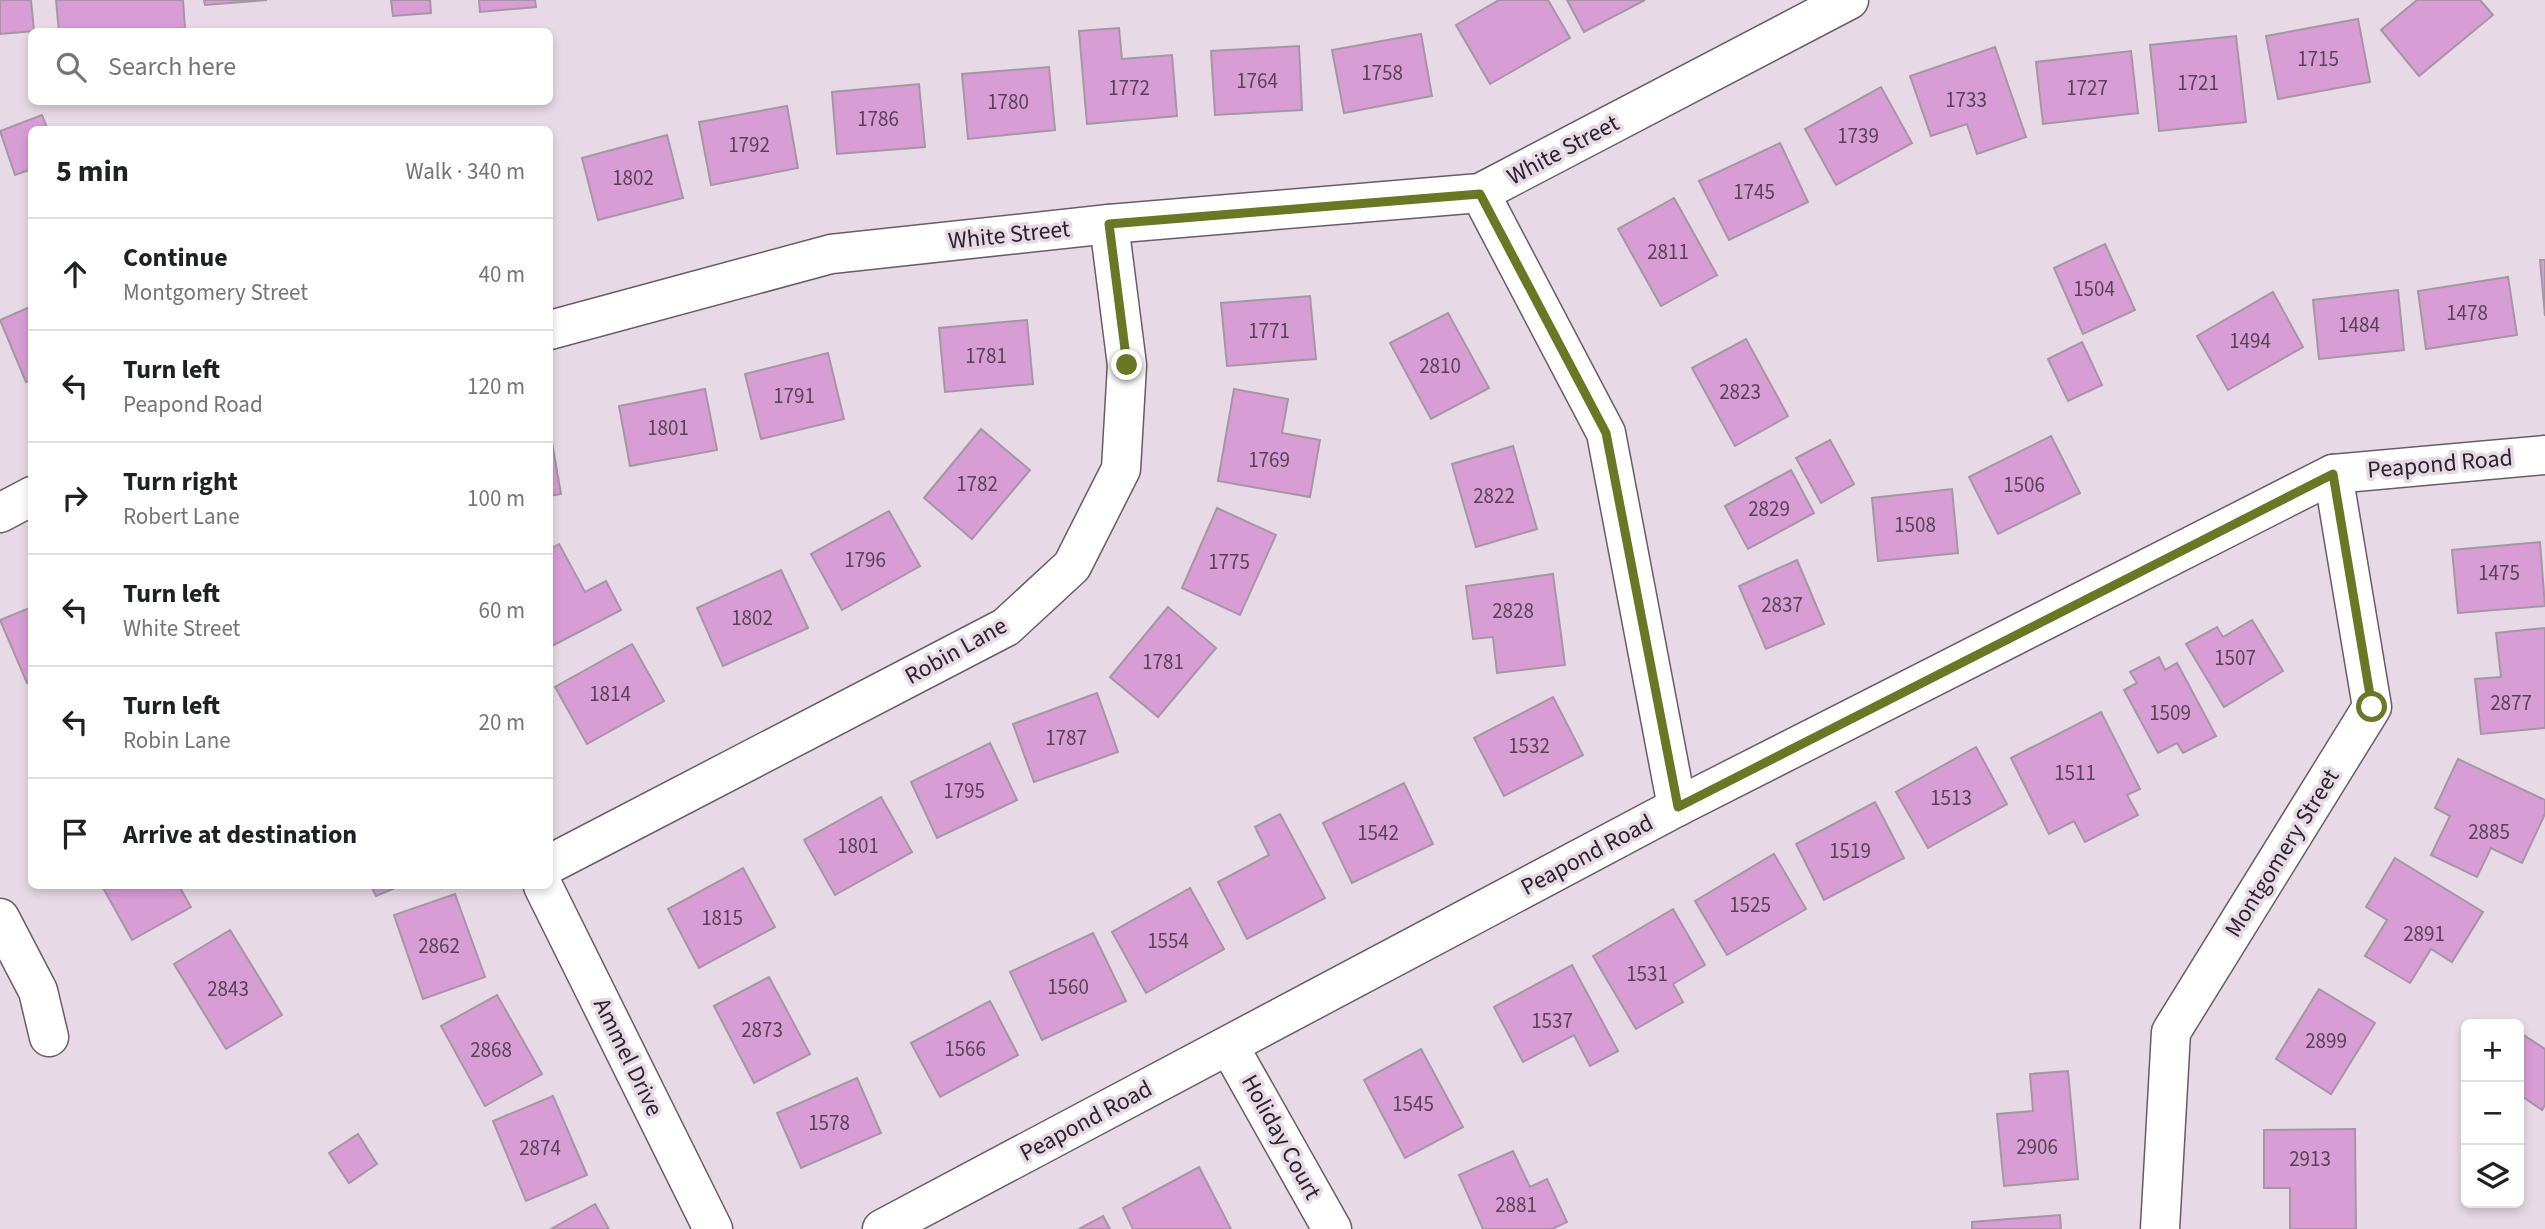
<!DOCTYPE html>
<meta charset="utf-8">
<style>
body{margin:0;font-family:"Source Sans 3",sans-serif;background:#f2f2f2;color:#202124}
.controls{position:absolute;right:21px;bottom:21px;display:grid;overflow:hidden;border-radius:10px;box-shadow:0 4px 10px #0003}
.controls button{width:63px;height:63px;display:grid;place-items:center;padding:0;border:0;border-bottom:2px solid #e0e0e0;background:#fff;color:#202124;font:35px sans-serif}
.stop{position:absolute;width:21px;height:21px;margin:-16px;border:5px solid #6a7825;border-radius:50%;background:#fff}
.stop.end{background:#6a7825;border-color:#fff;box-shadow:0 2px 7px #0008}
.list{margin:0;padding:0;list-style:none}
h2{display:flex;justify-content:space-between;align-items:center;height:91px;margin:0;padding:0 28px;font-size:30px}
h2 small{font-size:23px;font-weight:400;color:#757577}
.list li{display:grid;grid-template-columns:46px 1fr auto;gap:21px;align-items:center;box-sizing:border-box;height:112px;padding:0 28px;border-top:2px solid #e0e0e0}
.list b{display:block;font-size:26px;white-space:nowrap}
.list p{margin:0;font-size:23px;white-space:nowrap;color:#757577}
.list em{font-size:23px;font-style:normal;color:#757577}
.icon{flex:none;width:38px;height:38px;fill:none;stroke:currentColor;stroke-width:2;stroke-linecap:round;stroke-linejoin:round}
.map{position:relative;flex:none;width:2545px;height:1229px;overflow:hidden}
.search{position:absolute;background:#fff;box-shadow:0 4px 10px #0003;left:28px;top:28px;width:525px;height:77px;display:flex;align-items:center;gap:18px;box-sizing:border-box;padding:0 24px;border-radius:10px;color:#757577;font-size:26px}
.panel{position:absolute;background:#fff;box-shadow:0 4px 10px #0003;left:28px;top:126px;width:525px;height:763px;border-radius:10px}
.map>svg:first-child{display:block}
</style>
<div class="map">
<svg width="2545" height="1229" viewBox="0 0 2545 1229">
<rect width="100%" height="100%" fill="#e7dae6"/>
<g fill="#d99dd6" stroke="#a497a3" stroke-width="2">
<path d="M0,0H31L34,31L0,34Z"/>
<path d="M56,0H183L185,28L142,32H59Z"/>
<path d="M204,0H267L205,5Z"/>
<path d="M391,0H430L431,13L393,16Z"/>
<path d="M479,0H535L536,7L480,12Z"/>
<path d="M1499,0H1548L1570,38L1490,84L1456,25Z"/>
<path d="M1567,0H1645L1584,32Z"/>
<path d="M2417,0H2480L2493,15L2419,76L2381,30Z"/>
<path d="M2358,19L2370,82L2278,99L2266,36Z"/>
<path d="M1119,28L1122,59L1172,55L1177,116L1087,124L1079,31Z"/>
<path d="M1421,34L1432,96L1344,113L1332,50Z"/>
<path d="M2236,36L2246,122L2159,131L2150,45Z"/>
<path d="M1299,46L1302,110L1215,115L1211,51Z"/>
<path d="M1995,47L2026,137L1977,154L1967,124L1931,136L1910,76Z"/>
<path d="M2131,51L2138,113L2043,124L2036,62Z"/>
<path d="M1049,67L1055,130L968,139L962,74Z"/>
<path d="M919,84L925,147L837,154L832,92Z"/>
<path d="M1881,87L1912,143L1836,185L1805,129Z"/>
<path d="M787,106L798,168L711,185L699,122Z"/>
<path d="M42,115L48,130H32V169L15,175L0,131Z"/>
<path d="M667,135L683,198L598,220L582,158Z"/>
<path d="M1780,143L1808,202L1729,240L1699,181Z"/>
<path d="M1674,198L1717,275L1661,306L1618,229Z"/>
<path d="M2105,244L2135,310L2083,334L2054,268Z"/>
<path d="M2540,260H2545V316Z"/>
<path d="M2508,277L2517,335L2426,349L2418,291Z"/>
<path d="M2398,290L2404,350L2319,359L2313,300Z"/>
<path d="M2273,292L2303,347L2228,390L2197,336Z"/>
<path d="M1310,296L1316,359L1227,366L1221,303Z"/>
<path d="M32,306V380L26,382L0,320Z"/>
<path d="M1448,313L1489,388L1431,419L1390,343Z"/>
<path d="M1027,320L1033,384L945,392L939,328Z"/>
<path d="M1746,339L1788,416L1735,446L1692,368Z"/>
<path d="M2082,342L2102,385L2068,401L2048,359Z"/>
<path d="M828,353L844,419L761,439L745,374Z"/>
<path d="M705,389L717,450L630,466L619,406Z"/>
<path d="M1234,389L1288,399L1282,433L1320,440L1310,497L1218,481Z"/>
<path d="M981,429L1030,470L972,539L924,498Z"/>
<path d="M550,431L561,494L550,496Z"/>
<path d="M2051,436L2080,493L1998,534L1969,477Z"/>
<path d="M1830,440L1854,484L1821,503L1796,458Z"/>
<path d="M1513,446L1537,529L1476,547L1452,464Z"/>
<path d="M1791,470L1814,513L1748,549L1725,506Z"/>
<path d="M1952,489L1958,553L1878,561L1872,498Z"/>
<path d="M1217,508L1276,535L1240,615L1182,588Z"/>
<path d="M889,511L920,566L842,610L811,554Z"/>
<path d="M2540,542L2545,606L2458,613L2452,550Z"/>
<path d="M559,544L585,592L606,581L621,610L550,647V549Z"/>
<path d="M1797,560L1824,624L1766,649L1739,586Z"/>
<path d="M781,570L808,628L723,666L697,608Z"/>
<path d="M1553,574L1565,665L1497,673L1493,637L1473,639L1466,586Z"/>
<path d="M32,607V681L27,683L0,620Z"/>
<path d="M1168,607L1216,648L1158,717L1110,677Z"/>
<path d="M2252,620L2283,671L2224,707L2186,644L2217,627L2223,637Z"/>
<path d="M2545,628V728L2481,734L2475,679L2501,677L2496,633Z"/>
<path d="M632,644L664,701L587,744L555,687Z"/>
<path d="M2159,657L2165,670L2177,663L2216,736L2183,753L2177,743L2158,753L2124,690L2137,683L2130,672Z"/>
<path d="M1097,693L1118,752L1034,782L1013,724Z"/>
<path d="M1553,697L1583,755L1504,796L1474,738Z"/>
<path d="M2101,712L2140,789L2127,795L2138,815L2085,842L2074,821L2049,834L2011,758Z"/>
<path d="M990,743L1017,800L937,838L911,782Z"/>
<path d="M1976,747L2007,804L1928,848L1896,792Z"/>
<path d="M2458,759L2545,800V814L2522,863L2491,848L2477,877L2431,855L2450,816L2435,808Z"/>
<path d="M1404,783L1433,844L1352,883L1323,823Z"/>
<path d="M881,797L912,852L835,895L804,840Z"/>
<path d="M1875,802L1904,858L1824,900L1796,844Z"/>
<path d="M1280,814L1325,898L1247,939L1218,882L1269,855L1255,827Z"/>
<path d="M1774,854L1806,909L1727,955L1695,901Z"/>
<path d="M2395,858L2483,912L2452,962L2431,949L2410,983L2365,956L2387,920L2366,907Z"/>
<path d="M743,868L775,927L699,968L668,909Z"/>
<path d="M102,886H179L191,907L132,940Z"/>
<path d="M371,886H400L376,896Z"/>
<path d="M1190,888L1224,949L1146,993L1112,932Z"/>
<path d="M455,894L485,977L423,999L394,915Z"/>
<path d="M1673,909L1705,965L1673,984L1683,1002L1636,1029L1593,956Z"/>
<path d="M230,930L282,1015L226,1049L174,964Z"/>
<path d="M1093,933L1126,1001L1042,1040L1010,972Z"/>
<path d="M1572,965L1618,1051L1590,1066L1574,1035L1523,1062L1494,1007Z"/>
<path d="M769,977L810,1054L754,1083L714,1006Z"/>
<path d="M2319,989L2375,1023L2331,1094L2276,1059Z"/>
<path d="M497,995L542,1074L485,1106L441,1026Z"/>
<path d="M990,1001L1018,1055L940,1097L911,1043Z"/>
<path d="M2519,1032L2545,1049V1105L2542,1110L2520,1095L2519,1098Z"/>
<path d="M1421,1049L1463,1127L1405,1158L1364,1080Z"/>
<path d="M2068,1071L2078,1179L2004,1186L1997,1114L2033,1111L2030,1074Z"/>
<path d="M857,1078L881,1133L801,1168L777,1113Z"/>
<path d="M553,1096L587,1175L526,1201L493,1121Z"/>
<path d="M2355,1129L2356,1229H2290V1188H2264V1130Z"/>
<path d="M358,1134L377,1164L349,1183L329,1153Z"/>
<path d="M1513,1151L1530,1187L1547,1179L1567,1222L1552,1229H1483L1459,1175Z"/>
<path d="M1199,1167L1231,1229H1133L1123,1208Z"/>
<path d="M595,1204L609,1229H551Z"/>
<path d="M2060,1215L2061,1229H1972V1222Z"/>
<path d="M1103,1216L1110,1229H1079Z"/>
</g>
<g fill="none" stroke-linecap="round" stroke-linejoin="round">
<g stroke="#685d67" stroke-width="41">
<g id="minor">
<path d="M1480,193L1606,433L1677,807"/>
<path d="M550,330L831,254L1109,224L1480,193L1849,0"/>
<path d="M0,513L32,496"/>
<path d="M550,864L1006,627L1072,566L1121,469L1127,365L1109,224"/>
<path d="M543,886L713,1229"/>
<path d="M0,918L38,991L49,1037"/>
<path d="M1229,1046L1332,1229"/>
<path d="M882,1229L1677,807L2333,474L2545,455"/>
<path d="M2160,1229L2171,1032L2372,707L2333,474"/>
</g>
</g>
<use href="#minor" stroke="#fff" stroke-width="38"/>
</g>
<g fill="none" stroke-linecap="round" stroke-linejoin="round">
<path stroke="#6a7825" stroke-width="9" d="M1127,365L1109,224L1480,194L1606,433L1678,807L2333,474L2372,707"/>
</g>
<g text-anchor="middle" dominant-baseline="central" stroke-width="7" stroke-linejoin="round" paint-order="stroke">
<g font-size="21" fill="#564355">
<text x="2318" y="59">1715</text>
<text x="1382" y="73">1758</text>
<text x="1257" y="81">1764</text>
<text x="2198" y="83">1721</text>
<text x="1129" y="88">1772</text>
<text x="2087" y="88">1727</text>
<text x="1966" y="100">1733</text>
<text x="1008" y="102">1780</text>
<text x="878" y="119">1786</text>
<text x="1858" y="136">1739</text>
<text x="749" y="145">1792</text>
<text x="633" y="178">1802</text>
<text x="1754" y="192">1745</text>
<text x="1668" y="252">2811</text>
<text x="2094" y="289">1504</text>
<text x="2467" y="313">1478</text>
<text x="2359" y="325">1484</text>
<text x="1269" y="331">1771</text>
<text x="2250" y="341">1494</text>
<text x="986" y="356">1781</text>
<text x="1440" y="366">2810</text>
<text x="1740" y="392">2823</text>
<text x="794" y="396">1791</text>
<text x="668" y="428">1801</text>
<text x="1269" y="460">1769</text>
<text x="977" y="484">1782</text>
<text x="2024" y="485">1506</text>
<text x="1494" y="496">2822</text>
<text x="1769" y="509">2829</text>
<text x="1915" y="525">1508</text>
<text x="865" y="560">1796</text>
<text x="1229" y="562">1775</text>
<text x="2499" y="573">1475</text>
<text x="1782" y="605">2837</text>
<text x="1513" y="611">2828</text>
<text x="752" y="618">1802</text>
<text x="2235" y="658">1507</text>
<text x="1163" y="662">1781</text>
<text x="610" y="694">1814</text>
<text x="2511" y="703">2877</text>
<text x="2170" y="713">1509</text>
<text x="1066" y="738">1787</text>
<text x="1529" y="746">1532</text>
<text x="2075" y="773">1511</text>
<text x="964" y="791">1795</text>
<text x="1951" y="798">1513</text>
<text x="2489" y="832">2885</text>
<text x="1378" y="833">1542</text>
<text x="858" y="846">1801</text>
<text x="1850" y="851">1519</text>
<text x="1750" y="905">1525</text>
<text x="722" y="918">1815</text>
<text x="2424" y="934">2891</text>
<text x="1168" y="941">1554</text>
<text x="439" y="946">2862</text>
<text x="1647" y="974">1531</text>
<text x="1068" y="987">1560</text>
<text x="228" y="989">2843</text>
<text x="1552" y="1021">1537</text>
<text x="762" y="1030">2873</text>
<text x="2326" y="1041">2899</text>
<text x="965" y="1049">1566</text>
<text x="491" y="1050">2868</text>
<text x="1413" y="1104">1545</text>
<text x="829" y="1123">1578</text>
<text x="2037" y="1147">2906</text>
<text x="540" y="1148">2874</text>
<text x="2310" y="1159">2913</text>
<text x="1516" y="1205">2881</text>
</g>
<g font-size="24" fill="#2a252a" stroke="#e7dae6">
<text transform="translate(1563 150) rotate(-28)">White Street</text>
<text transform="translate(1009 235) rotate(-6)">White Street</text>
<text transform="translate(2440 464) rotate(-5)">Peapond Road</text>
<text transform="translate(956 651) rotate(-29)">Robin Lane</text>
<text transform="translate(2282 853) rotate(-58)">Montgomery Street</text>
<text transform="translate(1587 855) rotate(-28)">Peapond Road</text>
<text transform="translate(628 1057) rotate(64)">Ammel Drive</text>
<text transform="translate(1086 1121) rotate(-28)">Peapond Road</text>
<text transform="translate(1281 1137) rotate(61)">Holiday Court</text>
</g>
</g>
</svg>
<div class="controls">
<button>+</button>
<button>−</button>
<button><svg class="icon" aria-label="layers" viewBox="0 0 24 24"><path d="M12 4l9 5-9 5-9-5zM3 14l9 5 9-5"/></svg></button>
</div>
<div class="stop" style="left:2372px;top:707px"></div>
<div class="stop end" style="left:1127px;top:365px"></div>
<div class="search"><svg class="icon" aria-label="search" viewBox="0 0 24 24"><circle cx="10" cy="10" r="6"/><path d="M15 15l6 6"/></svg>Search here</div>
<section class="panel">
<h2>5 min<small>Walk · 340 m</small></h2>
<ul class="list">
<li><svg class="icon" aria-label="ahead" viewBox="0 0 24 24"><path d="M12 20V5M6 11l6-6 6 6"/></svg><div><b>Continue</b><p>Montgomery Street</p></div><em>40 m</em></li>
<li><svg class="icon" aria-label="left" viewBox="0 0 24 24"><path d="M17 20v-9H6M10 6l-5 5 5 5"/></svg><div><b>Turn left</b><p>Peapond Road</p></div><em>120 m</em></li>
<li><svg class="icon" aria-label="right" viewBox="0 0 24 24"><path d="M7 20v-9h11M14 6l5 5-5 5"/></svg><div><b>Turn right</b><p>Robert Lane</p></div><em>100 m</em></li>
<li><svg class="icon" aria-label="left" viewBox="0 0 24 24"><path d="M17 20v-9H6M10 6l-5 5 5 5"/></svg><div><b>Turn left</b><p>White Street</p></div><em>60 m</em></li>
<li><svg class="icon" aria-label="left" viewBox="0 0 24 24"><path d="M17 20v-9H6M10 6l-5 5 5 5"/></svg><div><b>Turn left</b><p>Robin Lane</p></div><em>20 m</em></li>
<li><svg class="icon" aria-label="arrive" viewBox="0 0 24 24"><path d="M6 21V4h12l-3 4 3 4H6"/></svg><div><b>Arrive at destination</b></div></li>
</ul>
</section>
</div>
